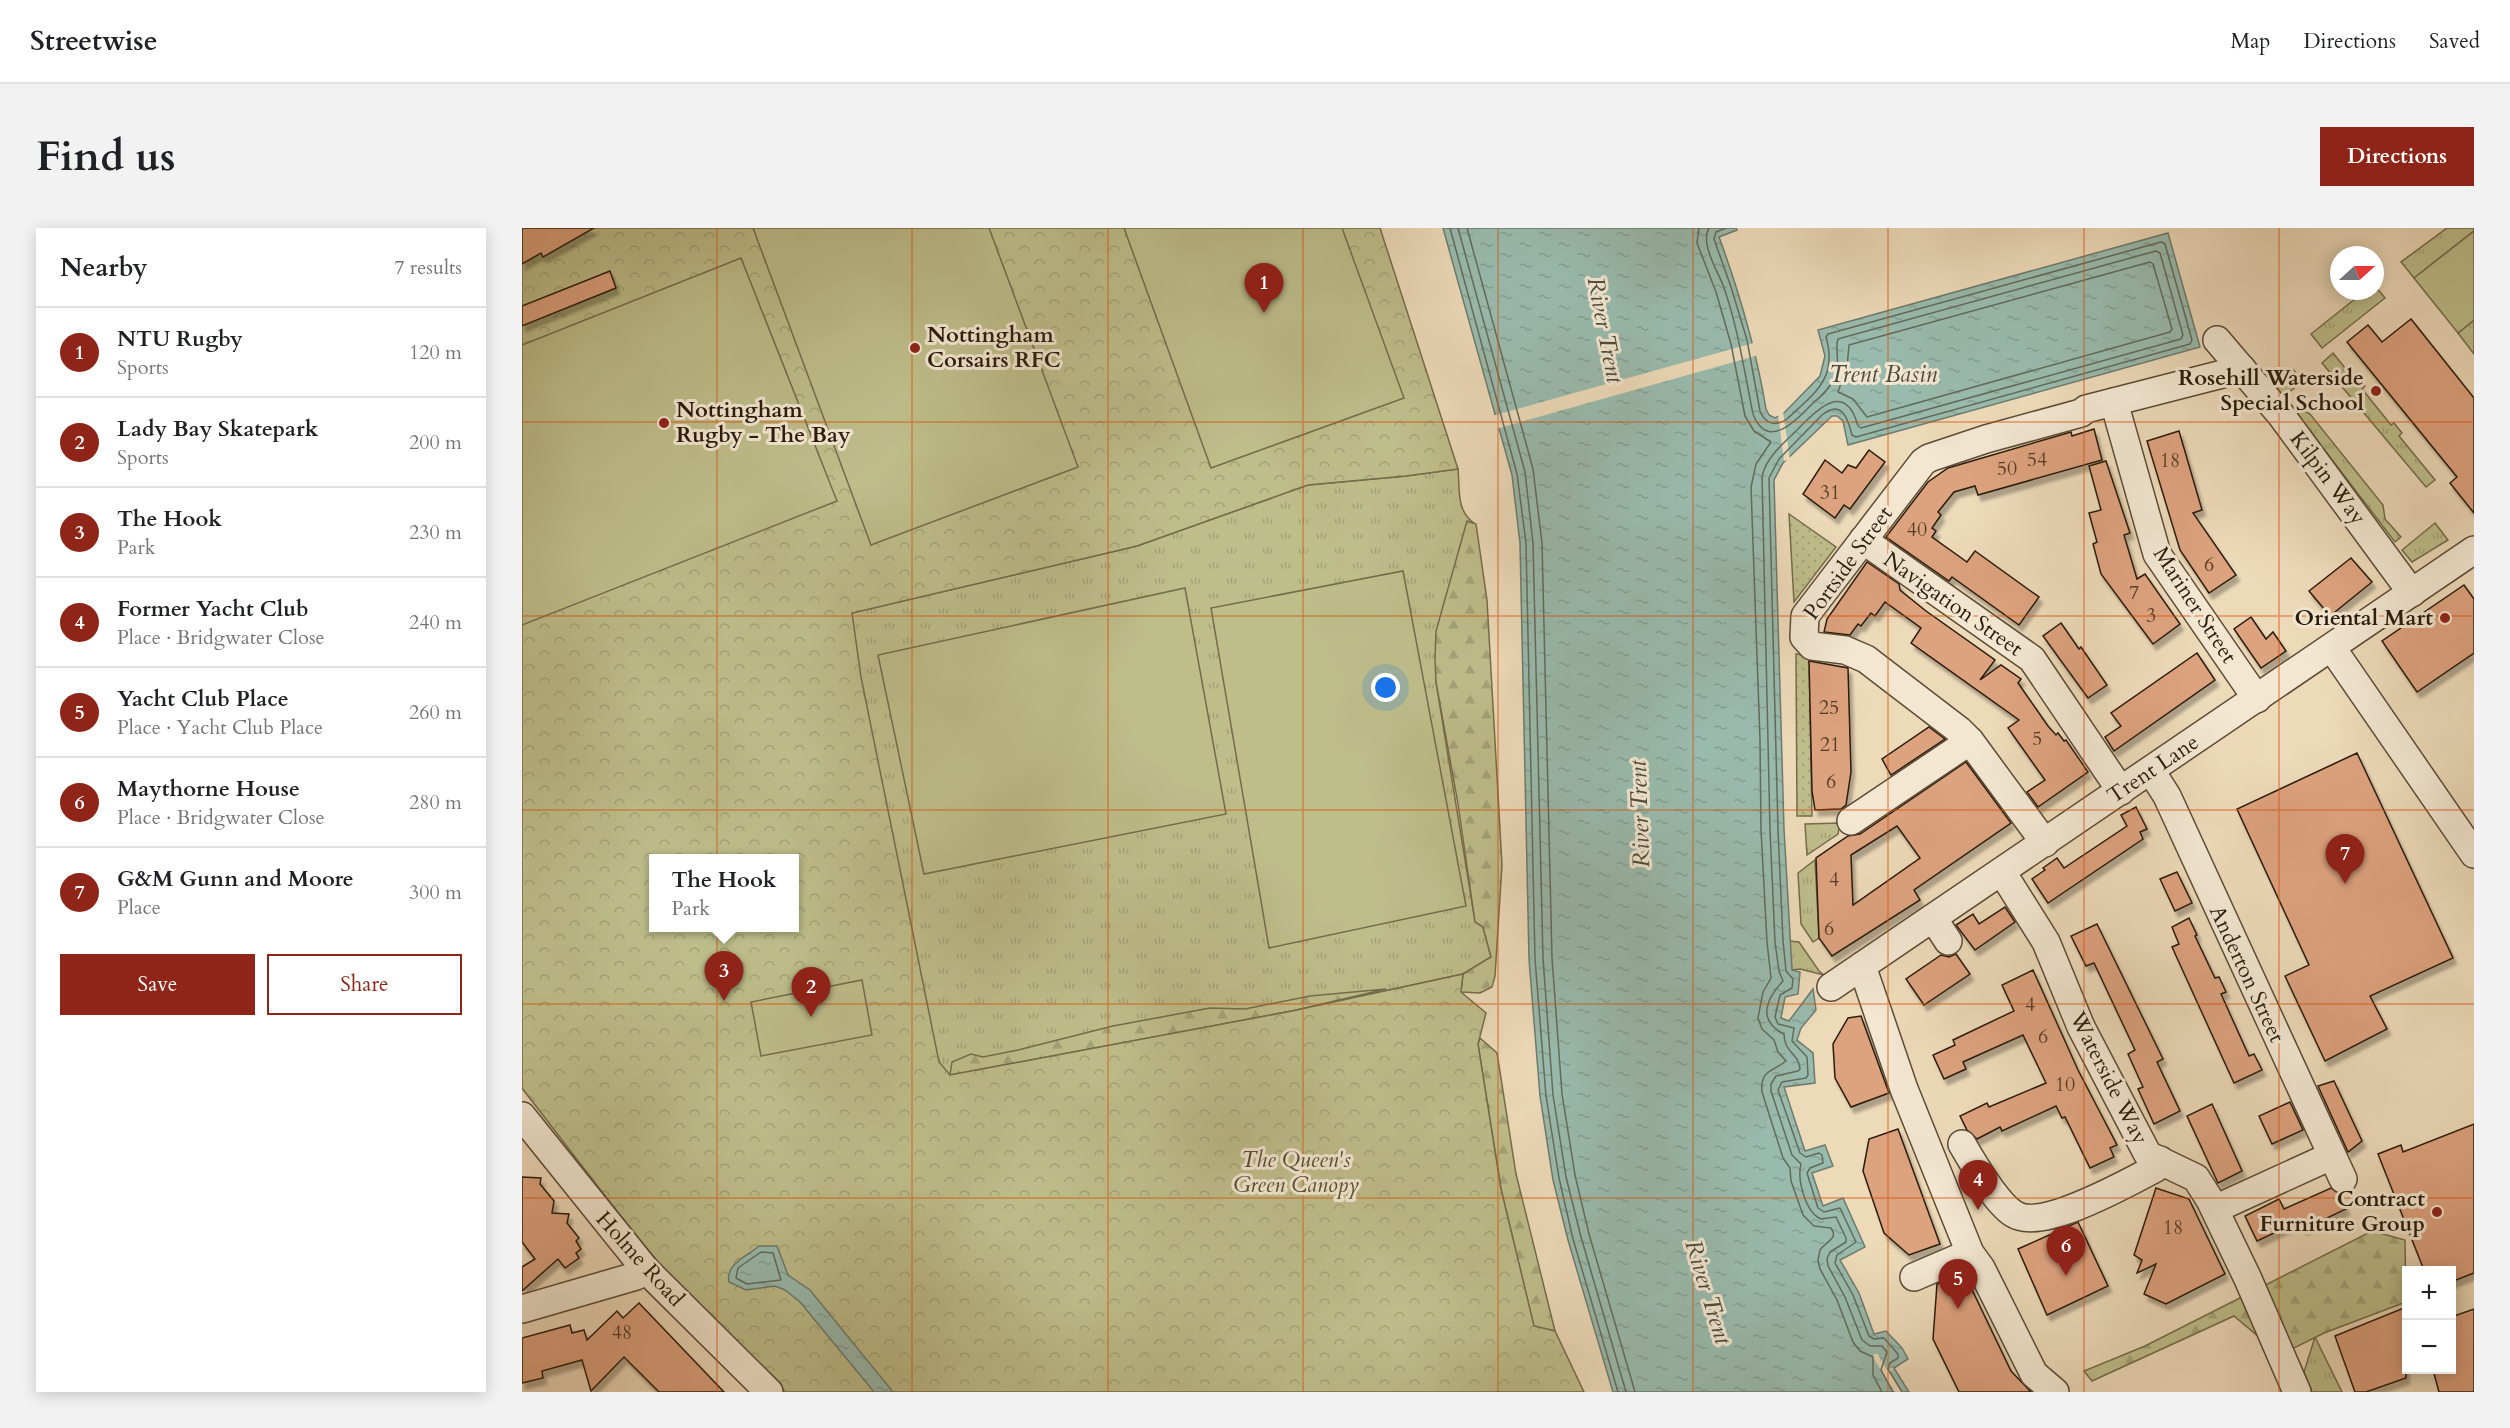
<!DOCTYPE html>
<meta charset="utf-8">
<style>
body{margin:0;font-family:Cardo,serif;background:#f2f2f2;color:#202124}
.controls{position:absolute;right:18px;bottom:18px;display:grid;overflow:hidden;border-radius:0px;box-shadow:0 3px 15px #0003}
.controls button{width:54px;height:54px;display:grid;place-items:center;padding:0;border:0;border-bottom:2px solid #e0e0e0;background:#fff;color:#202124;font:30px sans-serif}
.compass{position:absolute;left:1808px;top:18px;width:54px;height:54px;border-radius:50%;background:#fff;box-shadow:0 3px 15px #0003;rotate:69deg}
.you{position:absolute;left:864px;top:460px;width:21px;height:21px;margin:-15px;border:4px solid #fff;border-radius:50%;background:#1a73e8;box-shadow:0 0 0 9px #1a73e833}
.badge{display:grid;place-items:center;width:39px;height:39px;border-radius:50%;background:#8f2418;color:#fff;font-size:20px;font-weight:700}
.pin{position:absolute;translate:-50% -50px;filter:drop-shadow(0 2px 3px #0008)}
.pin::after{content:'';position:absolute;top:32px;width:21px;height:18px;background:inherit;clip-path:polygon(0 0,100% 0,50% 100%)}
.popup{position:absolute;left:127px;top:626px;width:150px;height:78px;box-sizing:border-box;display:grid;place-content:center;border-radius:0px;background:#fff;filter:drop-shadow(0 2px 4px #0005);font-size:20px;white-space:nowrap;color:#757577}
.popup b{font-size:22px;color:#202124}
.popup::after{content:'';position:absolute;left:50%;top:100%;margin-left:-12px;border:12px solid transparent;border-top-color:#fff}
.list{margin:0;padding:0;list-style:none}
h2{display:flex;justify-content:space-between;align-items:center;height:78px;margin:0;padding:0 24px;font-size:26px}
h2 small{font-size:20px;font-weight:400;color:#757577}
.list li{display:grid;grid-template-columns:39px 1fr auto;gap:18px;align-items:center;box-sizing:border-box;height:90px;padding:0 24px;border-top:2px solid #e0e0e0}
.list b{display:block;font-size:22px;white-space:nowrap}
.list p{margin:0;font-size:20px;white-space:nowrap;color:#757577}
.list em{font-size:20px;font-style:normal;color:#757577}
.actions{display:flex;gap:12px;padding:18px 24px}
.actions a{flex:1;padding:14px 0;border:2px solid #8f2418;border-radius:0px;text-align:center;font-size:21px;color:#8f2418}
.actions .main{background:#8f2418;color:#fff}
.map{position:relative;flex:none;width:1952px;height:1164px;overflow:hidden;border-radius:0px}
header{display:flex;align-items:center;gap:36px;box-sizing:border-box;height:84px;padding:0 30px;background:#fff;border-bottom:2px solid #e0e0e0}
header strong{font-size:28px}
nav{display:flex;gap:33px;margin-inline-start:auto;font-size:21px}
.intro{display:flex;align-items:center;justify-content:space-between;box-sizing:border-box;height:144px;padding:0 36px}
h1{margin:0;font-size:42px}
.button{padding:15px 27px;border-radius:0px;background:#8f2418;color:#fff;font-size:21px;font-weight:700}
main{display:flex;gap:36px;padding:0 36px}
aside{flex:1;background:#fff;border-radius:0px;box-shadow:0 3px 15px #0003}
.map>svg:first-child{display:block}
</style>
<header>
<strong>Streetwise</strong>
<nav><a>Map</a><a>Directions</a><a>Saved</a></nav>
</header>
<div class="intro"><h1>Find us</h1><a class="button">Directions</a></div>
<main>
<aside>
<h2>Nearby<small>7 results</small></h2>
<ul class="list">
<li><span class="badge">1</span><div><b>NTU Rugby</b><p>Sports</p></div><em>120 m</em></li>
<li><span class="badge">2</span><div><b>Lady Bay Skatepark</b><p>Sports</p></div><em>200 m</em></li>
<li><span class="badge">3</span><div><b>The Hook</b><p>Park</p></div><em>230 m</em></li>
<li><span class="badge">4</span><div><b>Former Yacht Club</b><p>Place · Bridgwater Close</p></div><em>240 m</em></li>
<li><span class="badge">5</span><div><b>Yacht Club Place</b><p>Place · Yacht Club Place</p></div><em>260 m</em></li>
<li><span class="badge">6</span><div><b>Maythorne House</b><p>Place · Bridgwater Close</p></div><em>280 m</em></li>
<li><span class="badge">7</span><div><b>G&amp;M Gunn and Moore</b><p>Place</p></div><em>300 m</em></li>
</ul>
<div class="actions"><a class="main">Save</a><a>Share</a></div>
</aside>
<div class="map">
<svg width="1952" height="1164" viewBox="0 0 1952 1164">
<defs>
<pattern id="grass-tufts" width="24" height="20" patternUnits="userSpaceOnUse" patternTransform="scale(1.5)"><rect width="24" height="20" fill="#bebe8b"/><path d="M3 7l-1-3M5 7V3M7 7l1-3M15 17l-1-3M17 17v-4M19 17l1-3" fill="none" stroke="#a3a377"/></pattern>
<pattern id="forest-firs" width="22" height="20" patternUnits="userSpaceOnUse" patternTransform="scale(1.5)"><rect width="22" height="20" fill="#bebe8b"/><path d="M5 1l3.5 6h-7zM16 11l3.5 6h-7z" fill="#a3a377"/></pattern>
<pattern id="park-crowns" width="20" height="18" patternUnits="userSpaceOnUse" patternTransform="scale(1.5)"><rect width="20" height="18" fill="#bebe8b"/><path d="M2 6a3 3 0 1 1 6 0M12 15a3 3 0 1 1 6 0" fill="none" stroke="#a3a377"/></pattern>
<pattern id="garden-dots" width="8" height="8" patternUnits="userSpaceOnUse" patternTransform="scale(1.5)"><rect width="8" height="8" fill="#bebe8b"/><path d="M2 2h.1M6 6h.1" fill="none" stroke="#a3a377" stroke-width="1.8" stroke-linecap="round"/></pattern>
<pattern id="water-ripples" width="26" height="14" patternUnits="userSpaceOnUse" patternTransform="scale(1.5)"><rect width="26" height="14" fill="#99bbae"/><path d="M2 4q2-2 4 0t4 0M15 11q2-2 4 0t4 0" fill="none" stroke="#84a094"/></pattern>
<filter id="shadow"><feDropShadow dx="3.5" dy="6" stdDeviation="1.5" flood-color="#0004"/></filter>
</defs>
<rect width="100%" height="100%" fill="#eddab9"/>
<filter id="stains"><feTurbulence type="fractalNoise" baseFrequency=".00333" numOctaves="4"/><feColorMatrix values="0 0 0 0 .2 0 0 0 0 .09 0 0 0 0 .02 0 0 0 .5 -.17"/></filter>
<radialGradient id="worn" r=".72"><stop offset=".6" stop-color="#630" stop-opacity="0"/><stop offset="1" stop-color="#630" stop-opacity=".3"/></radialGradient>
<g fill="url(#grass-tufts)" stroke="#746c4b" stroke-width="1.5">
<path d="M1925,0H1952V3L1892,50L1879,34Z"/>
<path d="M1853,58L1863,70L1800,120L1789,106L1843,63H1853Z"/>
<path d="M1952,92V126L1936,105Z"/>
<path d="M1811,125L1831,150L1834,148L1843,158L1840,161L1869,197L1872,195L1880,205L1877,208L1913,252L1904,259L1800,135Z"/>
<path d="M1771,141L1780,154L1761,169L1751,156Z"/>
<path d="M1780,182L1788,186L1861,277L1863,291L1879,309L1873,314L1775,186Z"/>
<path d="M936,241C938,260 934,283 952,295L938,318L914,454L953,693L961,699L969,729L941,746L770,783L428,848L272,700V630H132V700L33,902L0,860V479L330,385L615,318L786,257L884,248Z"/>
<path d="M1913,295L1926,312L1890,334L1880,322Z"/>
<path d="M1318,595L1316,606L1285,627L1283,596Z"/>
<path d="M1293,632L1297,710L1291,714L1279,696L1276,645Z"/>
<path d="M1267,713L1277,714L1297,743L1302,747L1278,741L1270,742Z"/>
<path d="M1793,1109L1820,1164H1790L1782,1144Z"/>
</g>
<g fill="url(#forest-firs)" stroke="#746c4b" stroke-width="1.5">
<path d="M945,293L954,296L965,372L980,637L973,748L970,759L958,765L939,764L941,746L969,729L961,699L953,694L936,576L914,454L913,431L914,403Z"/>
<path d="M864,761L770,783L428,847L430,834L449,826L461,829L496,822L591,798L688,780L723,781L788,768Z"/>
<path d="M958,810L975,825L994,946L1033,1103L1012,1099L979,961L956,816Z"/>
<path d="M1850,1003L1883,1012L1884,1074L1802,1105L1758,1127L1712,1088L1570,1153L1562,1143L1623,1118Z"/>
</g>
<path fill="url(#park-crowns)" stroke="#746c4b" stroke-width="1.5" fill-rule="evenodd" d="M0,0H858L936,241L884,248L786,257L615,318L330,385L339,449L417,834L428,847L770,783L941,746L939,764L964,785L956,816L979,961L1012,1098L1033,1103L1062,1164H264C230,1133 195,1103 165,1068C107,1001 54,930 0,860ZM132,630H272V700H132Z"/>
<g fill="url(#garden-dots)" stroke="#746c4b" stroke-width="1.5">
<path d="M1267,286L1314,319L1272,374Z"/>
<path d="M1274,426L1287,428L1290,588H1275Z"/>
</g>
<g fill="#bebe8b" stroke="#746c4b" stroke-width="1.5">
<path d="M231,0H467L556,239L349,317Z"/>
<path d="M602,0H820L882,170L689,240Z"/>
<path d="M1952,3V92L1936,105L1892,50Z"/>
<path d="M219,30L315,273L0,397V117Z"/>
<path d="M881,343L944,678L747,720L689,380Z"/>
<path d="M663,360L704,586L402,646L356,427Z"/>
<path d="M340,752L350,807L239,828L229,774Z"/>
</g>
<g fill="url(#water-ripples)" stroke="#6d7b6d" stroke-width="1.5">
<path d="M921,0H1214L1215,2L1197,9C1218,66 1234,121 1244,181L1247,187L1253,190L1261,186L1298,148L1303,128L1296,102L1646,5L1678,119L1326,217L1321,193L1315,188H1310L1261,235L1252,252L1262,601L1270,742L1278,744L1276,766L1263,769L1259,790L1267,793L1291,761L1294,782L1279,800L1275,812L1291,825L1293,855L1262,859L1283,923L1303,917L1311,938L1290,945L1301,978L1321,970L1343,1019L1318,1032L1337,1065L1352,1106L1364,1103L1380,1120L1386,1131L1372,1140L1387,1164H1091L1046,1012L1031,952L1018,868L1007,731L998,315L990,247Z"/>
<path d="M237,1018H255L266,1047L288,1062L371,1164H352L278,1074L263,1062L253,1058L224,1062L207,1054C203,1036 226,1028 237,1018Z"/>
</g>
<g fill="#eddab9">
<path d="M1235,114L1237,127L974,201L970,188Z"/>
<path d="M1261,183L1268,232L1262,233L1256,186Z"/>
<path d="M1355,1125L1365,1142L1372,1140L1368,1144L1381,1164H1373L1350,1128Z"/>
</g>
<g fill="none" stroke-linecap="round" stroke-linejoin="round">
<g stroke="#626b5c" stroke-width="1.5">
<path d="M928,0L995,246L1004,315L1013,731L1024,868L1037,950L1051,1011L1096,1164"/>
<path d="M936,0L1003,244L1011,315L1021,730L1031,867L1044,949L1059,1009L1104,1164"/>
<path d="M945,0L1011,241L1020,315L1030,730L1040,866L1053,947L1067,1006L1113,1164"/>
<path d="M1177,0L1175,15L1194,64L1209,116L1223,188L1232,203L1249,214L1234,236L1229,259L1238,512L1239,602L1245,714L1249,750L1241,764L1236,790L1240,801L1252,812L1256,824L1264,833C1251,844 1238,841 1240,864L1261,930L1268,940L1269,953L1281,987L1292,998L1309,1000C1317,1011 1304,1013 1298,1022L1296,1032L1298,1041L1315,1072L1331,1114L1338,1123L1351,1129V1147L1360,1164"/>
<path d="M1187,0C1178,15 1195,42 1201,57C1216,99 1222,142 1231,186C1245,223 1274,193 1289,177C1297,170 1307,162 1311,152C1320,134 1312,122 1316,111L1634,23L1638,25L1661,107L1659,111L1339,200L1336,198C1324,153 1296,180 1276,201C1262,215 1245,228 1240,248L1248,602L1253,714L1257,743L1261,753C1245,770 1234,792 1262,806C1262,825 1277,825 1278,841L1276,843L1254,848L1249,856V863L1270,927L1279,936C1275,951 1283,984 1299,991L1314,989L1324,1010V1014L1308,1024L1305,1031L1306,1038L1323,1069L1340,1112L1348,1118H1360L1365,1124L1359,1142L1371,1164"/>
<path d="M1204,0L1194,4L1192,11L1209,59L1225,112L1238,183C1243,196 1254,199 1265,191C1293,165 1316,150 1304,109L1306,106L1639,14L1643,16L1670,112L1668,116L1334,209L1330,207C1326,191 1320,171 1300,187L1257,231L1247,250L1256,602L1261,713L1264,743L1271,751L1270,760L1258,767L1253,789L1256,796L1272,800L1270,813L1285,829L1286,847L1284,850L1260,854L1256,862L1278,925L1284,929L1297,925L1300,927L1301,935L1288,940L1285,945L1296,980L1302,984L1318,980L1334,1014L1315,1027L1313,1035L1331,1067L1347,1108L1352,1111L1362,1110L1376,1126V1130L1368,1135L1366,1141L1380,1164"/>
<path d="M1628,34L1631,36L1650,101L1648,104L1345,189L1331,171L1316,164L1325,139L1327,117Z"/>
<path d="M239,1024L251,1025L259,1052L225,1056L214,1050L216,1040Z"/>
</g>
</g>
<g fill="#dda27e" stroke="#2a1b0b" stroke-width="1.5" fill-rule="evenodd" filter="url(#shadow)">
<path d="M0,0H72L21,29L19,25L0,36Z"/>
<path d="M88,43L94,60L0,98V78Z"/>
<path d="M1889,91L1952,170V285L1928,255L1935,249L1825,114L1846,97L1860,114Z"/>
<path d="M1572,201L1580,232L1456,267L1453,258L1432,264L1416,284L1419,287L1410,300L1414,303L1410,309L1445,334L1453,323L1517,369L1497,397L1430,349L1427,353L1364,309L1406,254L1426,240L1549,204L1550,208Z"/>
<path d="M1657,203L1680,282L1671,285L1714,347L1687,365L1658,322L1625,213Z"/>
<path d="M1347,222L1363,234L1328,281L1322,277L1313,290L1281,266L1303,232L1320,245L1326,237L1334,240Z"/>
<path d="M1584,233L1608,305L1602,307L1615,351L1623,346L1658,396L1631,416L1579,346L1571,316L1575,314L1567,285L1579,282L1567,238Z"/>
<path d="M1829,330L1850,354L1808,388L1787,363Z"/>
<path d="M1345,334L1377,356L1378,362L1404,383L1473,432L1458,452L1479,437L1499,451L1496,455L1526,498L1534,507L1536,505L1542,513L1544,512L1566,544L1516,579L1505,564L1523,552L1486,500L1497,492L1389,415L1399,400L1363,374L1353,388L1349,385L1339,398L1336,396L1328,407L1302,404L1305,391Z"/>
<path d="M1942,357L1952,371V425L1895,464L1860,413Z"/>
<path d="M1729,389L1744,411L1751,404L1764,423L1739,440L1712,401Z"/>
<path d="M1539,395L1557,421L1559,419L1585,457L1566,470L1521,408Z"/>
<path d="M1675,425L1693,452L1592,523L1583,509L1599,498L1589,485Z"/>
<path d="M1287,433L1326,440L1329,544L1324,577L1319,581L1293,582L1290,563Z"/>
<path d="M1407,499L1423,511L1369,547L1360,531Z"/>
<path d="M1835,525L1931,730L1848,768L1865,801L1803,833L1763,748L1787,737L1715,581Z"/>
<path d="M1444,534L1489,595L1392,662L1398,672L1310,728L1297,710L1294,630L1326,608L1338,606ZM1375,598L1398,630L1331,677L1329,627Z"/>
<path d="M1614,579L1625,601L1618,604L1621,611L1526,675L1510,651L1523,642L1521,640L1535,630L1542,640L1605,598L1599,587Z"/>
<path d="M1655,644L1670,675L1653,683L1638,651Z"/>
<path d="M1483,679L1493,694L1453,722L1434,697L1451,686L1457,696Z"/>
<path d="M1667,690L1675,707L1673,708L1693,750L1697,749L1704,764L1699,766L1727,828L1732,826L1740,842L1712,855L1650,719L1657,716L1650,699Z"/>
<path d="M1575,696L1641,831L1635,834L1658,883L1632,896L1616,861L1621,859L1606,826L1613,822L1572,735L1564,738L1549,708Z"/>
<path d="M1434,726L1448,746L1402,777L1384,751L1419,727L1427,729Z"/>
<path d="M1511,742L1556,842L1595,917L1588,920L1592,929L1568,940L1543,889L1540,890L1534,878L1480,903L1478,899L1455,911L1445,902L1438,888L1465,875L1467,879L1524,855L1501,807L1441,834L1444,841L1422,851L1411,827L1433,817L1431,812L1492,783L1480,757Z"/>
<path d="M1339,788L1367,865L1329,879L1313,850L1311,816L1326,790Z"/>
<path d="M1812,853L1840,913L1826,924L1796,858Z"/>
<path d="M1768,874L1781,902L1750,916L1737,888Z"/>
<path d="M1690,876L1720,943L1696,955L1665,888Z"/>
<path d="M1952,896V1045L1929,1054V1042H1902L1856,926L1879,917L1881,924Z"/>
<path d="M1376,901L1418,1016L1387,1027L1362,1005L1341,943L1347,911Z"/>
<path d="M0,949L19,950L18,956L32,973L30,985L47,986L45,995L57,1010L54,1013L59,1021L54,1025L57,1030L43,1040L36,1031L0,1063V1039L13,1031L0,1014Z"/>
<path d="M1634,960L1667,971L1703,1046L1644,1076L1622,1066L1634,1036L1615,1045L1620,1032L1612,1027Z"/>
<path d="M1809,960L1817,966L1824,981L1782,1001L1778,993L1735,1013L1723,988L1757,971L1762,981Z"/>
<path d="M1556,994L1586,1058L1525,1087L1496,1021Z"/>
<path d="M1442,1045L1489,1143L1509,1164H1437L1411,1111L1415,1056Z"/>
<path d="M117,1075L202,1164H137L102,1129L69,1163L60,1132L20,1143L21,1150L0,1155V1110L48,1097L50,1105L62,1102L65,1112L95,1083L101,1090Z"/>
<path d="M1884,1079V1150L1844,1164H1833L1813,1108Z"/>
<path d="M1952,1081V1164H1917L1911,1142H1929V1089Z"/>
</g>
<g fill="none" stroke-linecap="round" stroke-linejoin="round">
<g stroke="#5b4b36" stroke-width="30">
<g id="minor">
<path d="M1695,112L1759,187L1890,365"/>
<path d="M1592,174L1635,326L1735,471"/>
<path d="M1341,312L1510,431L1599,563"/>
<path d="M1810,420L1952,626"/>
<path d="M1629,543L1645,568L1821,951"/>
<path d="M1329,593L1448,513"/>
<path d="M1523,615L1448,513L1438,503L1344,431L1323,422L1290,418L1282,409L1283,388L1401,234L1407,230L1464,211L1559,185L1564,181L1720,141"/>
<path d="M1480,644L1524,714L1559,799L1626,927L1674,950L1688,972L1726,1051L1775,1164"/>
<path d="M1411,690L1426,713"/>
<path d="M1340,738L1382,861L1448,1025L1459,1040L1512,1146L1533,1164"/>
<path d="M1309,759L1952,322"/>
<path d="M0,888L123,1041L247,1164"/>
<path d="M1440,916C1451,935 1474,975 1492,986C1520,1004 1607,954 1634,940L1638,932"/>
<path d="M1693,981L1809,928"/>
<path d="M1392,1049L1448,1025"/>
<path d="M0,1081L114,1048L123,1041"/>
</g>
</g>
<use href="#minor" stroke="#f3e7d2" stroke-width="27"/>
</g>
<path fill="none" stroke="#d5530c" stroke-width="1.5" stroke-opacity="0.55" d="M195,0V1164M390,0V1164M586,0V1164M781,0V1164M976,0V1164M1171,0V1164M1366,0V1164M1562,0V1164M1757,0V1164M0,194H1952M0,388H1952M0,582H1952M0,776H1952M0,970H1952"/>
<g fill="#8f2418" stroke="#f3e7d2" stroke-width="2">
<circle cx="393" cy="120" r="6"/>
<circle cx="1854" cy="163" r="6"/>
<circle cx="142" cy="195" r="6"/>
<circle cx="1923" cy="390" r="6"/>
<circle cx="1915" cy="984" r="6"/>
</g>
<g text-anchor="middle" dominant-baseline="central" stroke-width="6" stroke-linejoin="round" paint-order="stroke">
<g font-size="20" fill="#573d28">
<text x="1515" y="231">54</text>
<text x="1648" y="232">18</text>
<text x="1485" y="240">50</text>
<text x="1308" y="264">31</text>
<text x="1395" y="301">40</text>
<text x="1687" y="336">6</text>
<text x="1612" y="364">7</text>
<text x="1629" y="387">3</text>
<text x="1307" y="479">25</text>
<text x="1515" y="510">5</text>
<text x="1308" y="516">21</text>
<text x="1309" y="553">6</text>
<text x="1312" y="651">4</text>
<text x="1307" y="700">6</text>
<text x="1508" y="776">4</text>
<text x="1521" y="808">6</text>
<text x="1543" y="856">10</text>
<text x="1651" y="999">18</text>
<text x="100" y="1104">48</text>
</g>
<g font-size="22" font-weight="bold" fill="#2a1b0b" stroke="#f3e7d2" text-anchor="end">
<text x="405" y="107" text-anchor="start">Nottingham<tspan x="405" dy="25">Corsairs RFC</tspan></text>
<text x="1842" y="150">Rosehill Waterside<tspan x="1842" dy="25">Special School</tspan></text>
<text x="154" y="182" text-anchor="start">Nottingham<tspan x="154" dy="25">Rugby - The Bay</tspan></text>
<text x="1911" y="390">Oriental Mart</text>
<text x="1903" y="971">Contract<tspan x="1903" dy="25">Furniture Group</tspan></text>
</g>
<g font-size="22" fill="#2a1b0b" stroke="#f3e7d2">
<text transform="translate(1806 250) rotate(53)">Kilpin Way</text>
<text transform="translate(1326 335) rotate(-54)">Portside Street</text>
<text transform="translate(1431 376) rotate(35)">Navigation Street</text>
<text transform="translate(1673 377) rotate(57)">Mariner Street</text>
<text transform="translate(1631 541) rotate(-34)">Trent Lane</text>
<text transform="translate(1725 746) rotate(65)">Anderton Street</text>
<text transform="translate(1587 850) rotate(63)">Waterside Way</text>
<text transform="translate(118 1031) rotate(48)">Holme Road</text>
</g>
<g font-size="22" font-style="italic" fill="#564c31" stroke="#f3e7d2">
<text x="774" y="932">The Queen's<tspan x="774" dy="25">Green Canopy</tspan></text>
</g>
<g font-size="24" font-style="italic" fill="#4b4b3c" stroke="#f3e7d2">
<text transform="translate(1083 102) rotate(79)">River Trent</text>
<text x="1361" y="146">Trent Basin</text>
<text transform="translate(1118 586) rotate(-92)">River Trent</text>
<text transform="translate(1186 1064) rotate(73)">River Trent</text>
</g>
</g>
<rect width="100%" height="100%" filter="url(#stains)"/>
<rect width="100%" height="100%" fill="url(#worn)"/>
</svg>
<div class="controls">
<button>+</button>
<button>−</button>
</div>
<svg class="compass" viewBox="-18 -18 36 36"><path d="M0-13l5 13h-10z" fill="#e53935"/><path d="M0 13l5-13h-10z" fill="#757577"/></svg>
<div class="you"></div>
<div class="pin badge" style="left:742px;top:85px">1</div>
<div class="pin badge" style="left:289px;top:789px">2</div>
<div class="pin badge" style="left:202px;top:773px">3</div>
<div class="popup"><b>The Hook</b>Park</div>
<div class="pin badge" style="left:1456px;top:982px">4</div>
<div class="pin badge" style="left:1436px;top:1081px">5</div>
<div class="pin badge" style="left:1544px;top:1048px">6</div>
<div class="pin badge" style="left:1823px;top:656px">7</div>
</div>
</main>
